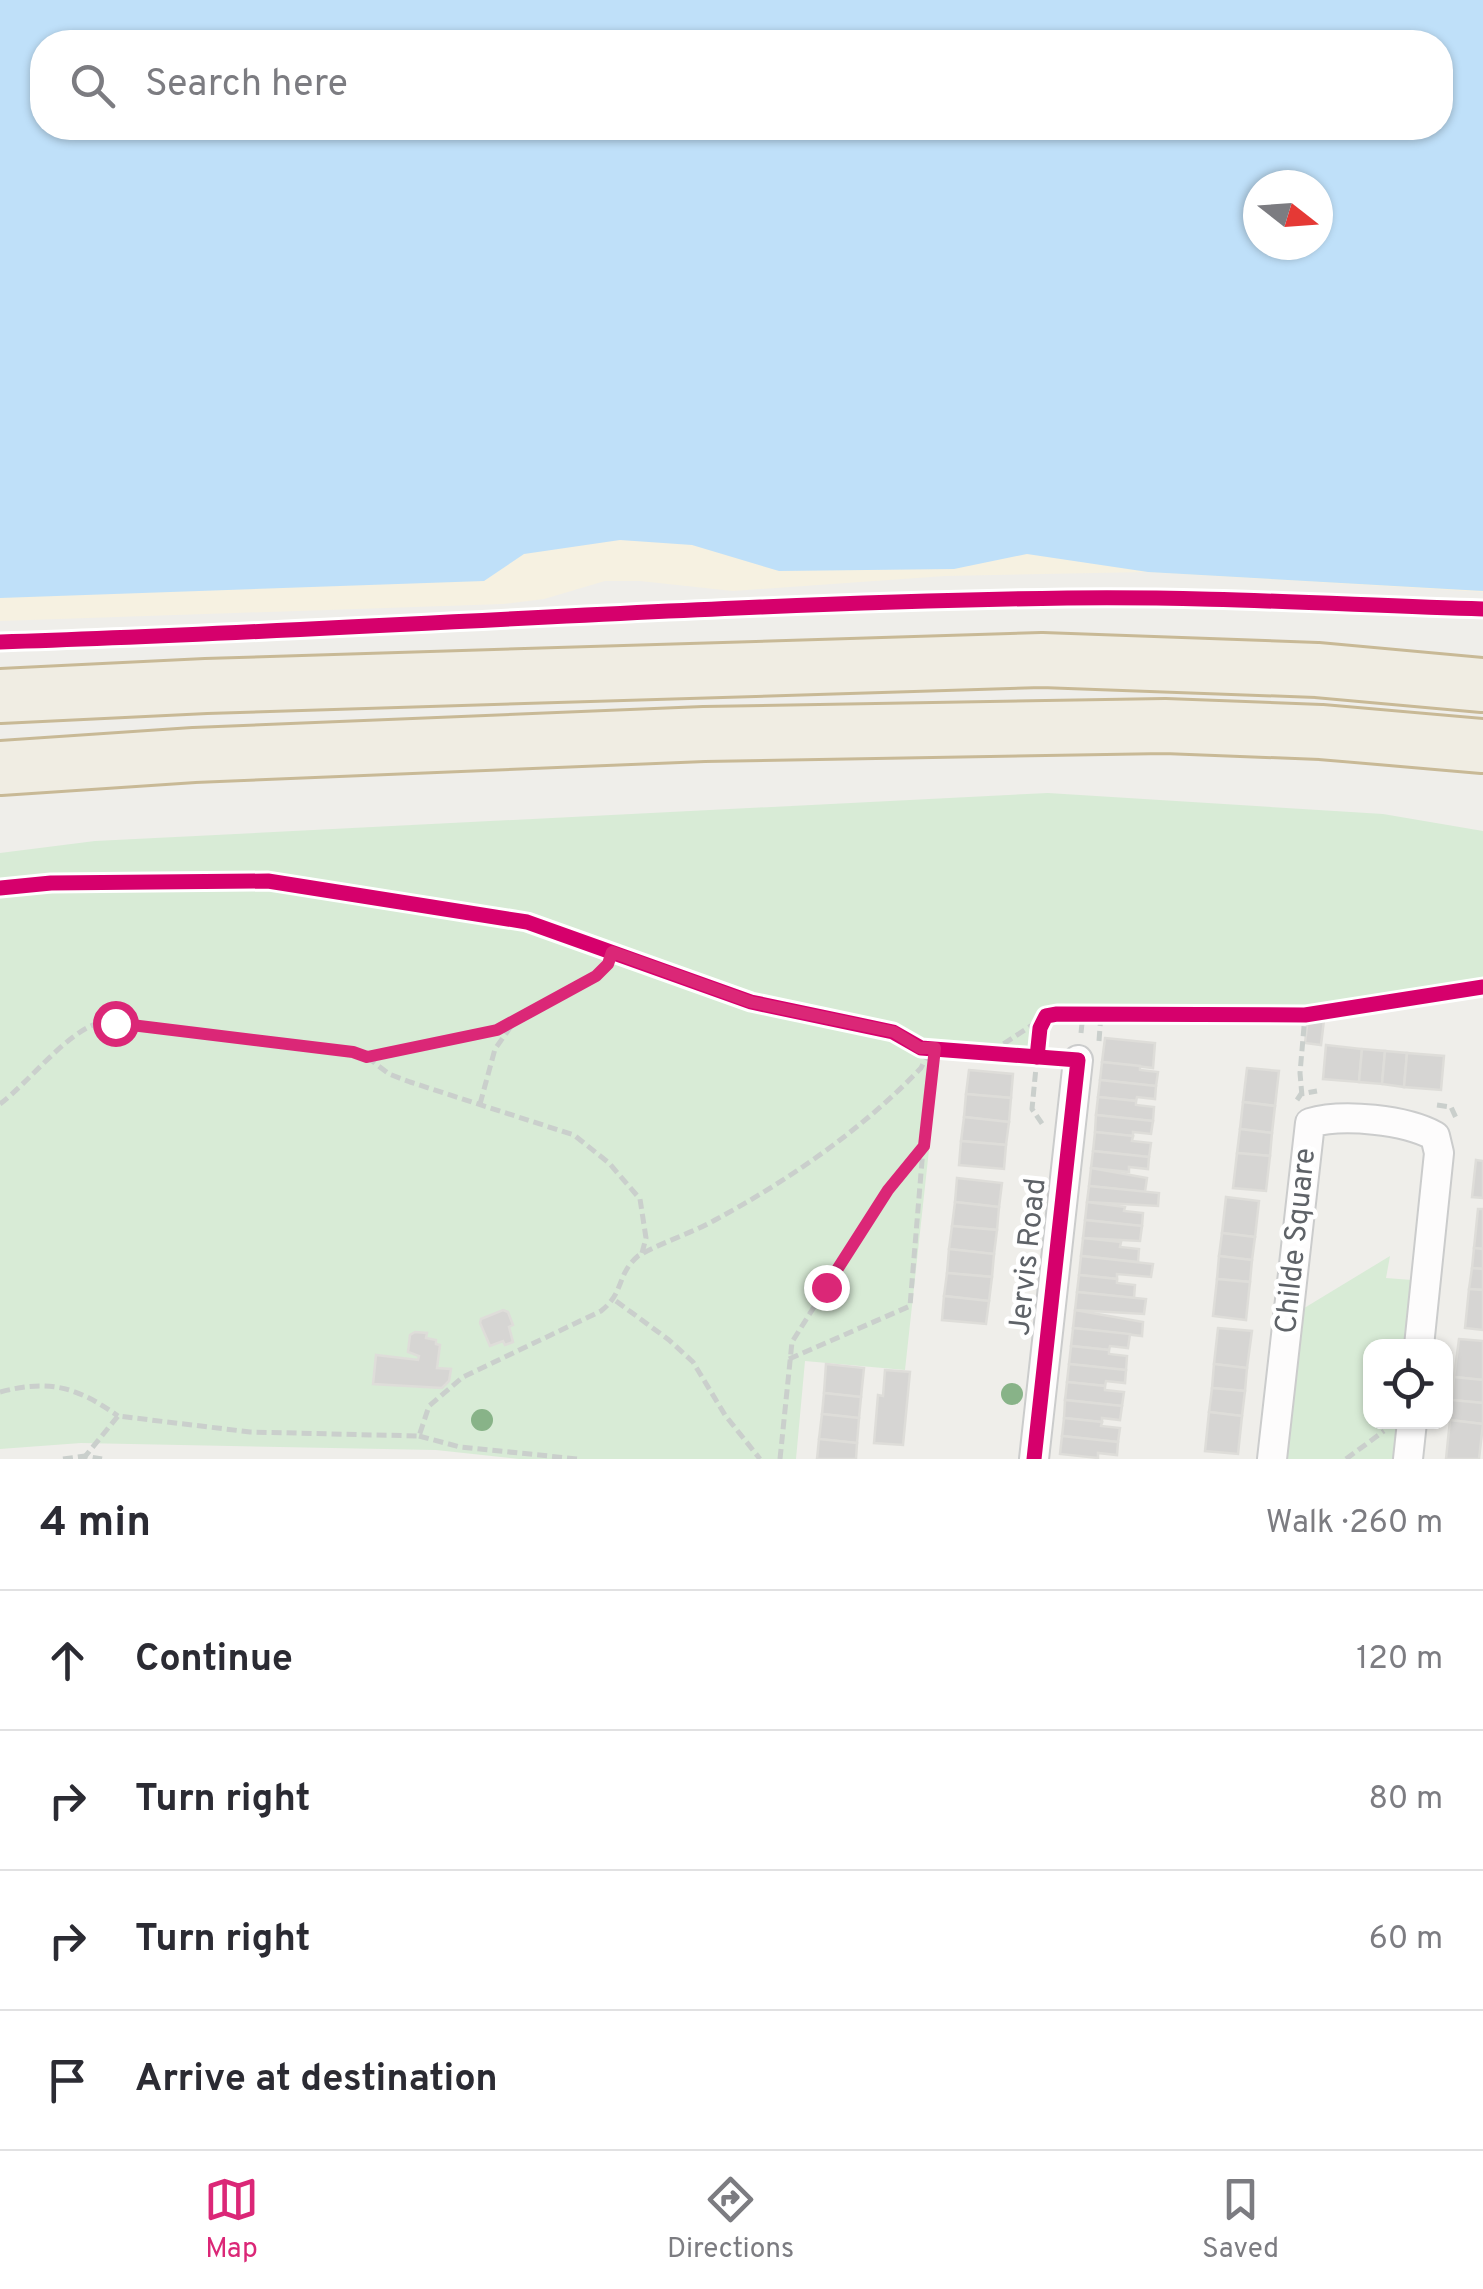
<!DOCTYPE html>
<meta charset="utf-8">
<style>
body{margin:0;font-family:Overpass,sans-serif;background:#f2f2f3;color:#2b2b33}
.controls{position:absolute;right:30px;bottom:30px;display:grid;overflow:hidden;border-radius:20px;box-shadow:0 2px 8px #0004}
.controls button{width:90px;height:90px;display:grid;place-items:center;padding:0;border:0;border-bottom:2px solid #e1e1e2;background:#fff;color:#2b2b33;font:50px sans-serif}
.compass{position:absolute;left:1243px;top:170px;width:90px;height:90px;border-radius:50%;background:#fff;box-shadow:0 2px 8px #0004;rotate:107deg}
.stop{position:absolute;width:30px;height:30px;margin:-22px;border:8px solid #db2777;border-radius:50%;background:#fff}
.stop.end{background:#db2777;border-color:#fff;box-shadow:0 2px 10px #0008}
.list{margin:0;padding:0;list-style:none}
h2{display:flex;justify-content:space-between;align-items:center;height:130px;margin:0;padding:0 40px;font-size:42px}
h2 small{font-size:32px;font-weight:400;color:#7c7c81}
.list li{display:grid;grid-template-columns:65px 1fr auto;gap:30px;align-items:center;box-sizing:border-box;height:140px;padding:0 40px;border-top:2px solid #e1e1e2}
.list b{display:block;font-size:38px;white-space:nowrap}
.list em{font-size:32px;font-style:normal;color:#7c7c81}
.icon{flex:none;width:55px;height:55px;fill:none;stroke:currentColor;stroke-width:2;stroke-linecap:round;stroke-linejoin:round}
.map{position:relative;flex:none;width:1483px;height:1459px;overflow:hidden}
.search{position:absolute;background:#fff;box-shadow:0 2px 8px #0004;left:30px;right:30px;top:30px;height:110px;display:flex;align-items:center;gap:25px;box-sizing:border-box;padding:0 35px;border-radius:40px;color:#7c7c81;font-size:38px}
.sheet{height:690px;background:#fff}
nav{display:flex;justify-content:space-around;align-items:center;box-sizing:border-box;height:140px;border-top:2px solid #e1e1e2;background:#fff;font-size:28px;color:#7c7c81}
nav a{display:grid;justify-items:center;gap:5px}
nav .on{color:#db2777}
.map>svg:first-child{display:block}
</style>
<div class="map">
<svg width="1483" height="1459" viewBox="0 0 1483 1459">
<rect width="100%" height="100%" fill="#efeeea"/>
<g fill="#d8ebd6">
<path d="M1048,793L1383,814L1483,831V979L1279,1010L1056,1008L1038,1019L1032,1065L939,1058L905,1370L805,1361L796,1459H519L436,1450L81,1443L0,1449V853L95,841Z"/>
<path d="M1390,1256L1386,1278L1412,1280L1405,1346H1370V1422H1397L1393,1459H1286L1301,1310Z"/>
</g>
<path fill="#f6f1e1" d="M1483,516V592L1148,572L945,576L733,591L640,581H605L544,599L503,604L0,621V551Z"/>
<path fill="#bfe0f9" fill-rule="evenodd" d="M0,0H1483V591L1148,572L1027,554L954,569L779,571L692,545L620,540L524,554L484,581L0,598ZM42,42H1440V128H42ZM1258,185H1318V245H1258Z"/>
<g fill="#d6d5d3" stroke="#deddd9" stroke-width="2.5">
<path d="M1308,1018L1324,1020L1321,1045L1305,1043Z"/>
<path d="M1105,1038L1155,1043L1153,1068L1102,1062Z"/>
<path d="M1326,1045L1362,1049L1359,1082L1323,1079Z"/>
<path d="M1362,1049L1385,1051L1382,1084L1359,1082Z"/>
<path d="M1385,1051L1407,1053L1404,1087L1382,1084Z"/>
<path d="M1407,1053L1444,1056L1441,1090L1404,1087Z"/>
<path d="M1102,1062L1140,1066V1070L1158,1072L1156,1086L1100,1080Z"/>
<path d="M1247,1068L1279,1071L1275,1106L1243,1102Z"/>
<path d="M969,1070L1013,1074L1011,1098L966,1094Z"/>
<path d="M1100,1080L1156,1086L1155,1099L1137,1097L1136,1101L1098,1097Z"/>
<path d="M966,1094L1011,1098L1009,1122L964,1117Z"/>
<path d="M1098,1097L1136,1101V1105L1154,1107L1153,1121L1096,1115Z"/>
<path d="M1243,1102L1275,1106L1272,1133L1240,1129Z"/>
<path d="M1096,1115L1153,1121L1151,1134L1133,1132V1136L1095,1132Z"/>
<path d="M964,1117L1009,1122L1006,1145L961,1141Z"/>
<path d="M1240,1129L1272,1133L1270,1156L1237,1153Z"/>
<path d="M1095,1132L1133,1136L1132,1141L1151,1143L1149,1157L1093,1151Z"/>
<path d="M961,1141L1006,1145L1004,1169L959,1165Z"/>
<path d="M1093,1151L1149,1157L1148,1169L1129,1167V1172L1091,1168Z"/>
<path d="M1237,1153L1270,1156L1266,1191L1233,1188Z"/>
<path d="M1476,1160L1483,1161V1198L1472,1197Z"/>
<path d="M1091,1168L1147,1178L1145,1192L1089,1186Z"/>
<path d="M957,1178L1002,1183L999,1207L955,1202Z"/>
<path d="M1089,1186L1159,1193L1158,1206L1087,1202Z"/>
<path d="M1226,1197L1259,1201L1255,1237L1222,1233Z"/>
<path d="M955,1202L999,1207L997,1230L952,1226Z"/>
<path d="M1087,1202L1125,1207L1124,1211L1143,1213L1142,1226L1085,1220Z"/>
<path d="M1478,1209H1483V1249L1474,1248Z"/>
<path d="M1085,1220L1142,1226L1140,1241L1083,1238Z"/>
<path d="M952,1226L997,1230L994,1254L949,1249Z"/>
<path d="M1222,1233L1255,1237L1252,1260L1219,1256Z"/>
<path d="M1083,1238L1121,1242L1120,1247L1139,1249L1138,1262L1081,1256Z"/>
<path d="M1474,1248L1483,1249V1269L1472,1268Z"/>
<path d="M949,1249L994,1254L992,1277L947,1273Z"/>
<path d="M1081,1256L1153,1264L1151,1277L1117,1274V1279L1079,1275Z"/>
<path d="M1219,1256L1252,1260L1250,1282L1217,1279Z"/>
<path d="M1472,1268L1483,1269V1290L1469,1289Z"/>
<path d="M947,1273L992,1277L989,1301L944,1296Z"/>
<path d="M1079,1275L1117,1279V1283L1135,1285L1134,1298L1077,1292Z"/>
<path d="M1217,1279L1250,1282L1246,1320L1213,1316Z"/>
<path d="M1469,1289L1483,1290V1330L1465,1328Z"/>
<path d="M1077,1292L1146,1299L1144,1314L1075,1310Z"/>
<path d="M944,1296L989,1301L986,1324L942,1320Z"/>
<path d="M503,1310L508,1312L513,1325L509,1327L513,1342L505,1345L503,1341L490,1346L480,1323L481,1319Z"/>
<path d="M1075,1310L1143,1322L1142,1336L1073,1328Z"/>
<path d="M1073,1328L1130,1334L1128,1348L1110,1346L1109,1350L1071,1346Z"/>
<path d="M1218,1328L1252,1331L1247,1368L1214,1364Z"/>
<path d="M415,1332L427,1333L426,1338L436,1340V1344L440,1345L437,1368L451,1369L449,1381L442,1388L373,1384L376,1355L418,1360L419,1356L408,1352L410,1335Z"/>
<path d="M1459,1339L1483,1341V1380L1454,1377Z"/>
<path d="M1071,1346L1109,1350V1354L1127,1356L1126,1370L1069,1364Z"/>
<path d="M826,1364L864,1368L861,1397L824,1393Z"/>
<path d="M1069,1364L1126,1370L1125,1383L1106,1381L1105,1386L1067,1382Z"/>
<path d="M1214,1364L1247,1368L1245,1391L1212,1388Z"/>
<path d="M885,1370L910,1372L903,1445L874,1443L878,1395L883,1396Z"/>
<path d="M1454,1377L1483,1380V1403L1452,1400Z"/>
<path d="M1067,1382L1105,1386V1390L1124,1392L1122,1406L1065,1400Z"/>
<path d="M1212,1388L1245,1391L1242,1416L1209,1412Z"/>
<path d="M824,1393L861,1397L859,1418L822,1414Z"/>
<path d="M1065,1400L1122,1406L1120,1420L1102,1418V1422L1064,1418Z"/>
<path d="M1452,1400L1483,1403V1424L1450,1420Z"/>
<path d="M1209,1412L1242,1416L1238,1454L1205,1451Z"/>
<path d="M822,1414L859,1418L857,1443L819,1439Z"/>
<path d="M1064,1418L1102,1422L1101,1426L1120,1428L1118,1442L1062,1436Z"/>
<path d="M1450,1420L1483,1424L1479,1459H1446Z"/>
<path d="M1062,1436L1118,1442L1117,1455L1098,1453V1458L1060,1454Z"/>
<path d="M819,1439L857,1443L856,1459H817Z"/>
</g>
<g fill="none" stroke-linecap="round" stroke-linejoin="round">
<g stroke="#cbcccc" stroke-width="32">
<g id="minor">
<path d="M1034,1459L1078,1060"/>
<path d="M1272,1459L1310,1123C1343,1113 1406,1120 1435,1136L1439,1153L1419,1346"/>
<path d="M1408,1459L1412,1422"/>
</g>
</g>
<g stroke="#c8b996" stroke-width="58">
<g id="motorway">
<path d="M0,696L206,686L1042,660L1317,670L1483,685"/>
<path d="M0,768L194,755L704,734L1165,726L1321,732L1483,746"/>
</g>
</g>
<g stroke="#cacfcc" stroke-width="5" stroke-dasharray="10 5" stroke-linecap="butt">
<path d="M1081,1033L1083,1014"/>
<path d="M1099,1041L1101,1014"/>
<path d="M991,1052L1046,1016"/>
<path d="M367,1057L389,1074L410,1082L574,1135L609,1163L640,1199L646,1238L642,1253"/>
<path d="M1037,1057L1032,1109L1043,1125"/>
<path d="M1302,1096L1300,1073L1305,1015"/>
<path d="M1297,1100L1301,1094L1317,1091"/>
<path d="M0,1104C29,1082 68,1031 99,1023L353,1052L367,1057L497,1030L596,976L608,964L611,952"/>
<path d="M480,1104L495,1049L512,1025"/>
<path d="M1437,1105L1451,1107L1457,1120"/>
<path d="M616,1301L669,1340L693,1362L725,1415L760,1459"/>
<path d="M789,1359L910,1306L923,1149"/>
<path d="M0,1392C50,1379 77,1387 118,1416"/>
<path d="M419,1436L460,1447L578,1459"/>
<path d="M63,1459L85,1456L102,1459"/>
<path d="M83,1459L118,1416L250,1432L419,1436L429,1406L463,1377L601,1311C625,1292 616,1275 638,1256C662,1242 690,1234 715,1220C789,1180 863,1129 921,1068L927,1056L921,1048"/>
<path d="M780,1459L792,1342L888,1189L924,1146L935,1048"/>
<path d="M1346,1459L1384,1431"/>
</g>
<use href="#minor" stroke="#fdfcfc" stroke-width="28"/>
<use href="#motorway" stroke="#f0ede3" stroke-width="52"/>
<g stroke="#fff" stroke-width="21">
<g id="cycleway">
<path d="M0,642C356,631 711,603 1067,598C1205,596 1345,605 1483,609"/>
<path d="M0,888L51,883L268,881L527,922L751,1002L893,1032L921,1048L1078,1060L1034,1459"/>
<path d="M1037,1057L1040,1028L1046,1016L1057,1014L1305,1015L1483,987"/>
</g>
</g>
<use href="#cycleway" stroke="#d6006c" stroke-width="15"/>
</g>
<g fill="#88b388">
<circle cx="1012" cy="1394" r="11"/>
<circle cx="482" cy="1420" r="11"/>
</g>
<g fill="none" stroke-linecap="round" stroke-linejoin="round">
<path stroke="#db2777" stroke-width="12" d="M115,1023L353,1052L367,1057L497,1030L596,976L608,964L612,952L751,1002L894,1032L920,1048H935L924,1146L888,1190L826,1287"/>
</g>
<g text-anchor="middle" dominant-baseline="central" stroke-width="9" stroke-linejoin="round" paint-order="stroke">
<g font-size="30" fill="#5f6368" stroke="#fff">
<text transform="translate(1297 1241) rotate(-84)">Childe Square</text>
<text transform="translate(1029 1257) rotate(-84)">Jervis Road</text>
</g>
</g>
</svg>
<div class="controls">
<button><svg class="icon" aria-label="locate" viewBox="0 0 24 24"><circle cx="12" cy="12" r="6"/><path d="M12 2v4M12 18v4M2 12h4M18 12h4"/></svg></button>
</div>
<svg class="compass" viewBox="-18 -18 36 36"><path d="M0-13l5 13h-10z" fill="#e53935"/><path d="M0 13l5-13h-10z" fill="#7c7c81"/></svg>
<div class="stop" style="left:115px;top:1023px"></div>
<div class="stop end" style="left:826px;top:1287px"></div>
<div class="search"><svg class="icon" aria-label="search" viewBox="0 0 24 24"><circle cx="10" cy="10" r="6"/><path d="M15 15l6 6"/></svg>Search here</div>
</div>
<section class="sheet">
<h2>4 min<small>Walk · 260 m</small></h2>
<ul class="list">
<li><svg class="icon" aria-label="ahead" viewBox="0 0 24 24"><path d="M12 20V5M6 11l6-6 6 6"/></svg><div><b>Continue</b></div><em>120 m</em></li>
<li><svg class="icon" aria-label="right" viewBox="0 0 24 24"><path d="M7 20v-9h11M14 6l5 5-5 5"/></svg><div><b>Turn right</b></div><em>80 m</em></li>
<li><svg class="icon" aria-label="right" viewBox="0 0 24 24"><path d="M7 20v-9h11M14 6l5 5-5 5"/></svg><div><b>Turn right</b></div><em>60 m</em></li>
<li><svg class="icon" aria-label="arrive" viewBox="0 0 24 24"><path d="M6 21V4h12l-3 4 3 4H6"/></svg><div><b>Arrive at destination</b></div></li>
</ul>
</section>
<nav>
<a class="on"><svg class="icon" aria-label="map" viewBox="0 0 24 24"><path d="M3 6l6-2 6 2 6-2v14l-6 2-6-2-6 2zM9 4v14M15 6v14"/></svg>Map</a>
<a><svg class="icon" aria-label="directions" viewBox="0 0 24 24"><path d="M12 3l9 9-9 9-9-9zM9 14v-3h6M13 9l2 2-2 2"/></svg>Directions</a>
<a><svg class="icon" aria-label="saved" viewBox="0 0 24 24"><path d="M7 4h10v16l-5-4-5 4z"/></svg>Saved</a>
</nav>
